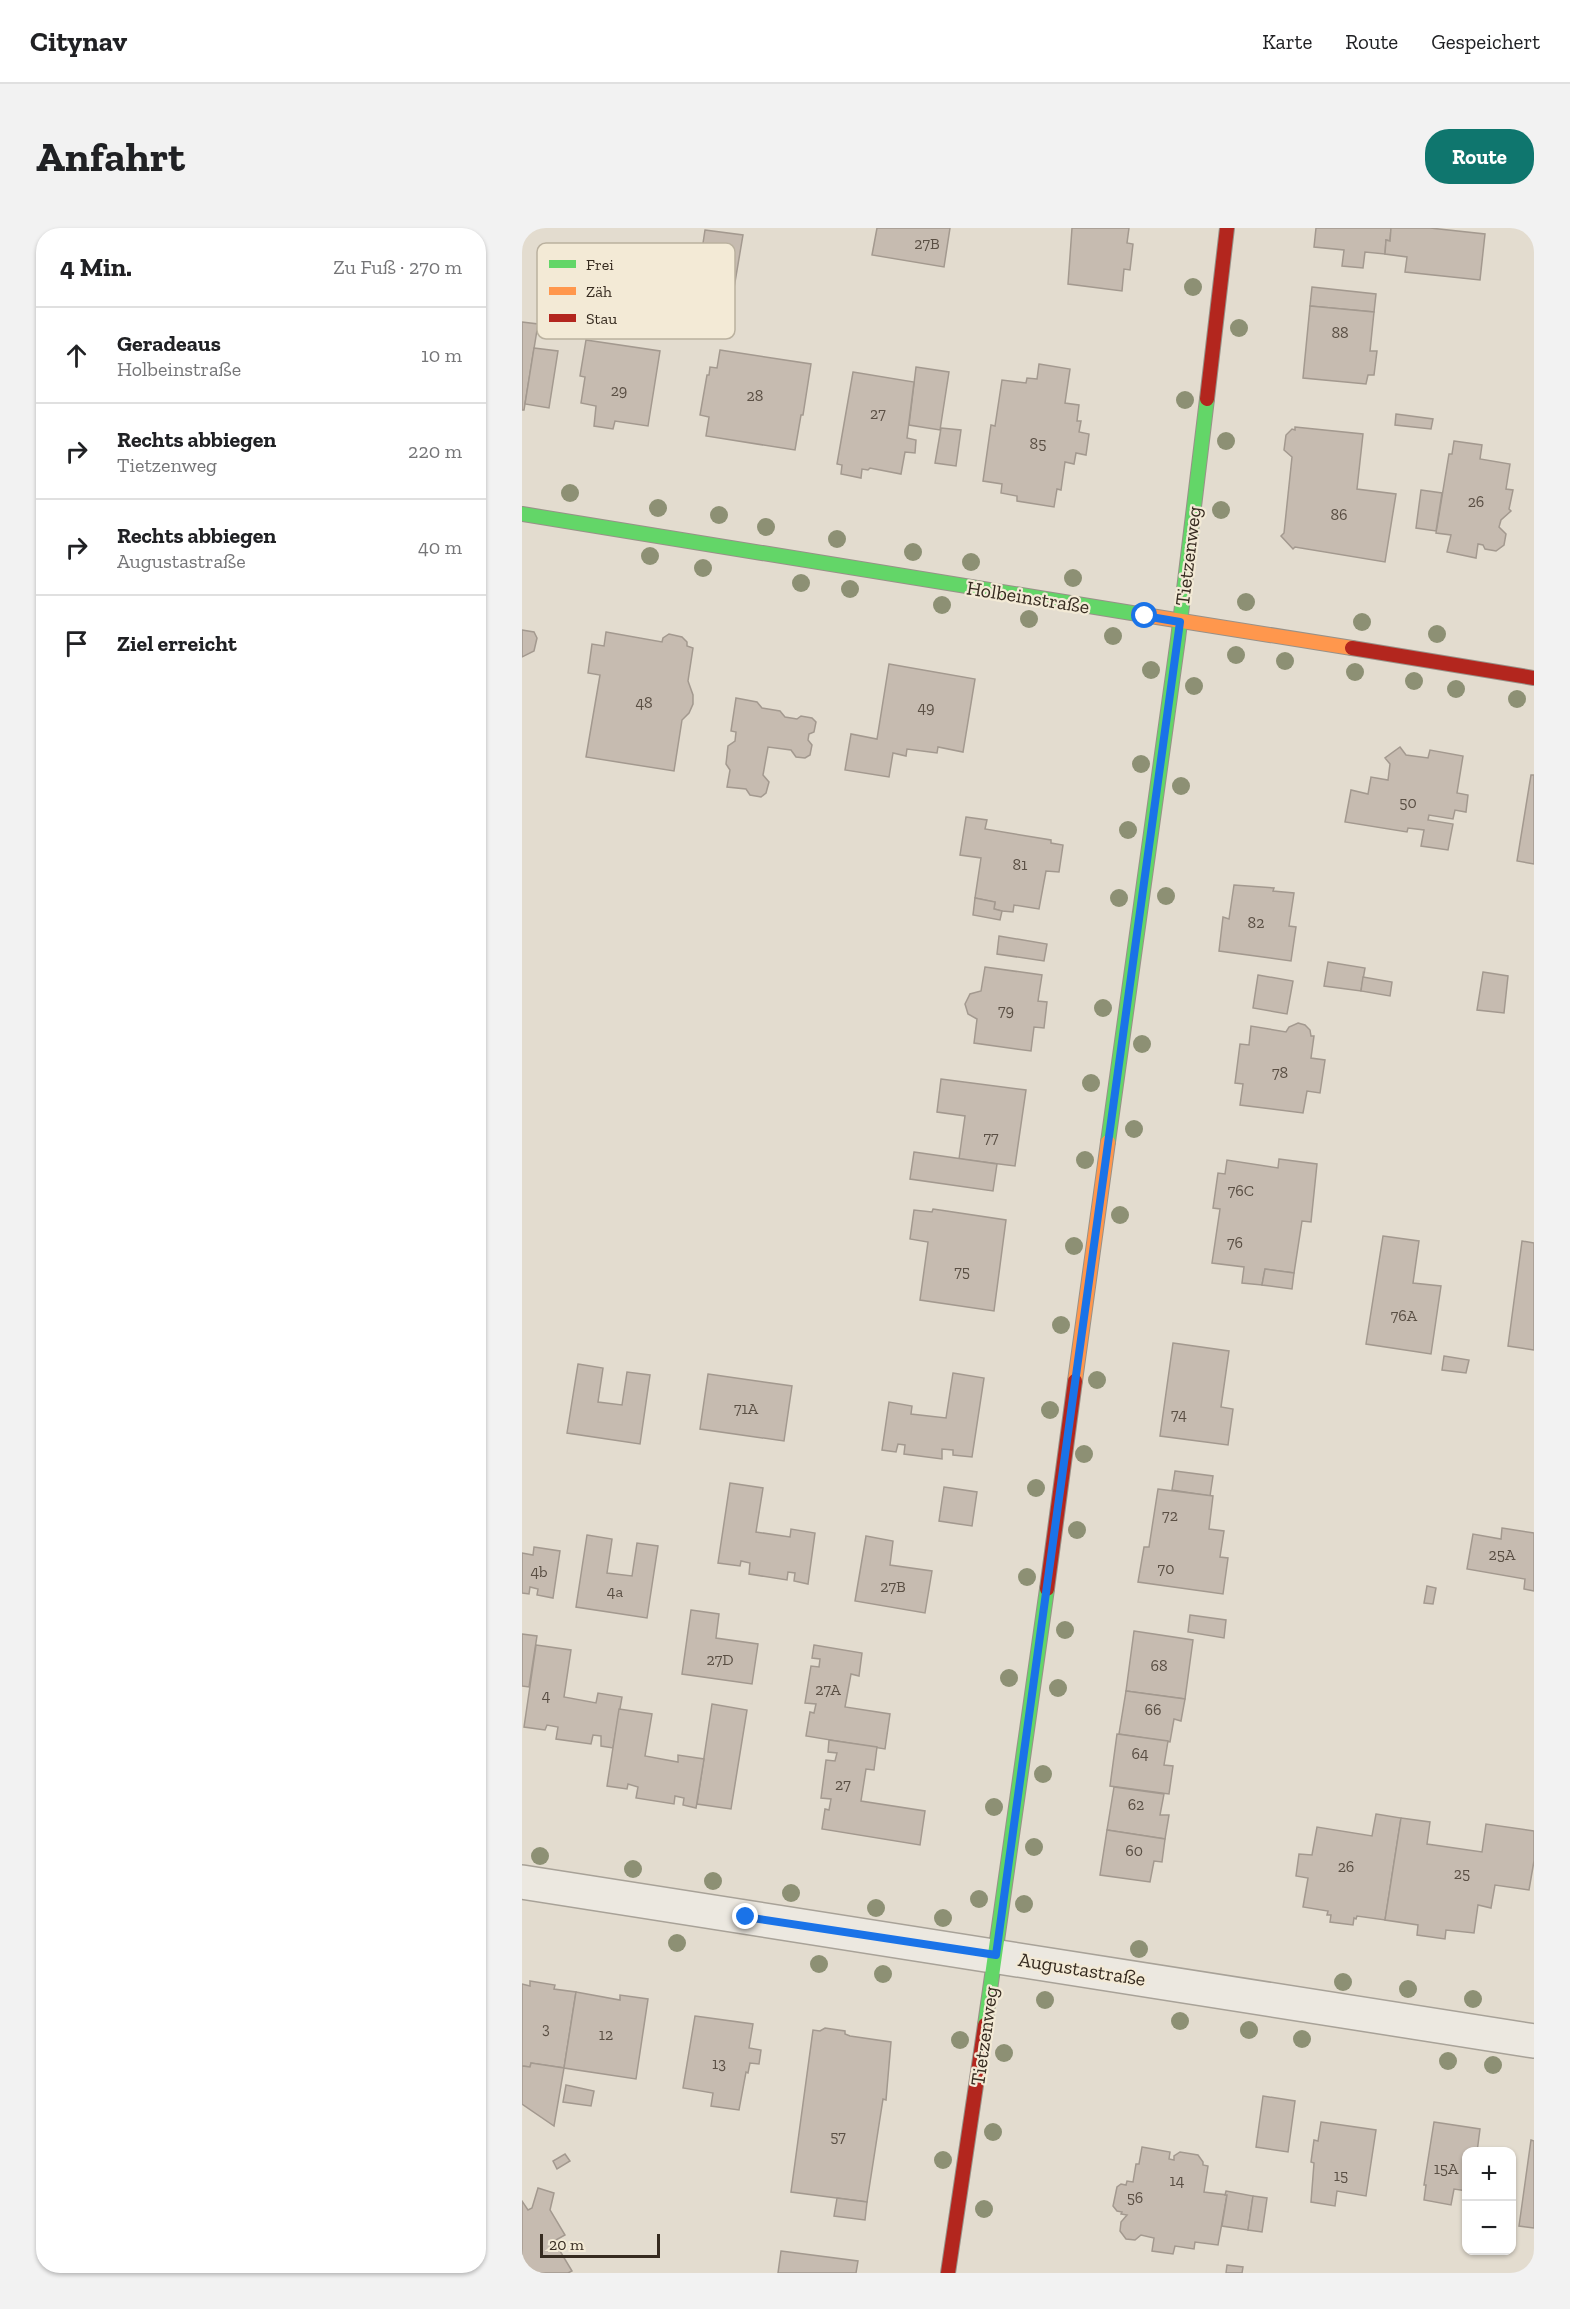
<!DOCTYPE html>
<html lang="de">
<meta charset="utf-8">
<style>
body{margin:0;font-family:"Zilla Slab",serif;background:#f2f2f2;color:#202124}
.controls{position:absolute;right:18px;bottom:18px;display:grid;overflow:hidden;border-radius:12px;box-shadow:0 2px 4px #0004}
.controls button{width:54px;height:54px;display:grid;place-items:center;padding:0;border:0;border-bottom:2px solid #e0e0e0;background:#fff;color:#202124;font:30px sans-serif}
.scale{position:absolute;left:18px;bottom:15px;width:120px;box-sizing:border-box;padding-left:6px;border:3px solid #362b20;border-top:0;font-size:16px;line-height:21px;white-space:nowrap;color:#362b20;-webkit-text-stroke:4px #f3ead6;paint-order:stroke}
.stop{position:absolute;width:18px;height:18px;margin:-14px;border:4px solid #1a73e8;border-radius:50%;background:#fff}
.stop.end{background:#1a73e8;border-color:#fff;box-shadow:0 2px 6px #0008}
.list{margin:0;padding:0;list-style:none}
h2{display:flex;justify-content:space-between;align-items:center;height:78px;margin:0;padding:0 24px;font-size:26px}
h2 small{font-size:20px;font-weight:400;color:#757577}
.list li{display:grid;grid-template-columns:39px 1fr auto;gap:18px;align-items:center;box-sizing:border-box;height:96px;padding:0 24px;border-top:2px solid #e0e0e0}
.list b{display:block;font-size:22px;white-space:nowrap}
.list p{margin:0;font-size:20px;white-space:nowrap;color:#757577}
.list em{font-size:20px;font-style:normal;color:#757577}
.icon{flex:none;width:33px;height:33px;fill:none;stroke:currentColor;stroke-width:2;stroke-linecap:round;stroke-linejoin:round}
.map{position:relative;flex:none;width:1012px;height:2045px;overflow:hidden;border-radius:24px}
header{display:flex;align-items:center;gap:36px;box-sizing:border-box;height:84px;padding:0 30px;background:#fff;border-bottom:2px solid #e0e0e0}
header strong{font-size:28px}
nav{display:flex;gap:33px;margin-inline-start:auto;font-size:21px}
.intro{display:flex;align-items:center;justify-content:space-between;box-sizing:border-box;height:144px;padding:0 36px}
h1{margin:0;font-size:42px}
.button{padding:15px 27px;border-radius:24px;background:#0f766e;color:#fff;font-size:21px;font-weight:700}
main{display:flex;gap:36px;padding:0 36px}
aside{flex:1;background:#fff;border-radius:24px;box-shadow:0 2px 4px #0004}
.map>svg:first-child{display:block}
</style>
<header>
<strong>Citynav</strong>
<nav><a>Karte</a><a>Route</a><a>Gespeichert</a></nav>
</header>
<div class="intro"><h1>Anfahrt</h1><a class="button">Route</a></div>
<main>
<aside>
<h2>4 Min.<small>Zu Fuß · 270 m</small></h2>
<ul class="list">
<li><svg class="icon" aria-label="ahead" viewBox="0 0 24 24"><path d="M12 20V5M6 11l6-6 6 6"/></svg><div><b>Geradeaus</b><p>Holbeinstraße</p></div><em>10 m</em></li>
<li><svg class="icon" aria-label="right" viewBox="0 0 24 24"><path d="M7 20v-9h11M14 6l5 5-5 5"/></svg><div><b>Rechts abbiegen</b><p>Tietzenweg</p></div><em>220 m</em></li>
<li><svg class="icon" aria-label="right" viewBox="0 0 24 24"><path d="M7 20v-9h11M14 6l5 5-5 5"/></svg><div><b>Rechts abbiegen</b><p>Augustastraße</p></div><em>40 m</em></li>
<li><svg class="icon" aria-label="arrive" viewBox="0 0 24 24"><path d="M6 21V4h12l-3 4 3 4H6"/></svg><div><b>Ziel erreicht</b></div></li>
</ul>
</aside>
<div class="map">
<svg width="1012" height="2045" viewBox="0 0 1012 2045">
<rect width="100%" height="100%" fill="#e3dccf"/>
<g fill="#c6bbb0" stroke="#a3998f" stroke-width="1.5">
<path d="M355,0H428L422,39L350,27Z"/>
<path d="M550,0H607L605,15L611,16L608,42L602,41L600,63L546,56Z"/>
<path d="M794,0H869L868,13L864,12L863,26L843,24L841,40L820,38L822,22L792,19Z"/>
<path d="M869,0H908L963,6L958,52L883,44L885,29L863,26L864,12L868,13Z"/>
<path d="M183,2L221,7L212,60L175,55Z"/>
<path d="M790,59L854,66L852,84L788,78Z"/>
<path d="M788,78L852,84L848,123H855L852,147H846L844,156L781,150Z"/>
<path d="M0,94L16,96L2,182H0Z"/>
<path d="M64,112L138,123L126,198L93,193L91,201L72,198L74,178L59,175L63,149L58,148Z"/>
<path d="M12,120L36,123L27,180L3,176Z"/>
<path d="M198,122L289,136L281,187H279L273,222L184,208L187,189L178,187L185,147H187L188,139L195,140Z"/>
<path d="M517,136L548,141L543,175L557,177L555,193H559L557,204L567,206L564,227L554,225L552,236L543,234L539,262L535,261L532,279L495,273V268L479,265L480,256L461,253L469,197L473,198L480,152L504,155L505,150L515,151Z"/>
<path d="M394,139L427,144L418,202L387,197Z"/>
<path d="M331,144L392,154L385,210L394,212L393,225L383,224L379,246L348,240L346,242L340,241L339,250L319,246L320,237L315,236Z"/>
<path d="M874,186L911,191L909,201L873,197Z"/>
<path d="M773,199L841,206L835,261L874,266L863,334L773,319L771,321L759,308L762,305L770,229L762,222L764,207L770,201L773,202Z"/>
<path d="M419,200L439,202L434,238L413,235Z"/>
<path d="M932,213L960,217L958,231L988,236L984,261L991,262L987,281L989,283L979,292L977,299L984,306L982,317L974,323L963,321L961,317L956,316L954,330L925,324L929,307L914,305L927,226H930Z"/>
<path d="M899,262L920,265L914,303L894,300Z"/>
<path d="M0,402L12,404L15,410L12,423L0,429Z"/>
<path d="M84,404L140,414L141,410L147,406L160,409L165,414V418L171,420L166,453L171,467V476L167,485L160,492L152,543L64,529L78,447L66,445L70,416L82,418Z"/>
<path d="M367,436L453,451L441,524L416,519L415,525L385,521L384,528L371,525L367,549L323,542L329,506L355,511Z"/>
<path d="M214,470L235,474L240,480L258,483L263,489L275,491L279,488L290,490L294,494L292,504L287,506L286,512L290,517L288,527L283,530L274,529L269,522L246,519L241,547L247,554L244,565L239,569L228,567L224,561L205,559L208,542L204,536L206,518L213,513L214,504L209,503Z"/>
<path d="M878,519L884,527L906,530L908,522L941,528L935,565L946,567L944,584L933,582L931,591L907,587L906,592L931,596L926,622L899,618L902,602L886,600L885,604L823,594L829,562L846,566L849,549L866,552L868,536L863,530Z"/>
<path d="M1009,547H1012V636L995,633Z"/>
<path d="M444,589L465,592L463,601L529,612V615L541,617L537,644L524,643L517,681L492,677L491,684L480,683L472,681L473,674L453,670L459,630L438,627Z"/>
<path d="M712,657L752,660L751,663L772,665L767,698L774,699L769,733L697,723L701,689L707,691Z"/>
<path d="M453,670L473,674L472,681L480,683L478,692L451,687Z"/>
<path d="M477,708L525,716L522,733L475,726Z"/>
<path d="M806,734L843,740L839,763L802,758Z"/>
<path d="M463,739L520,747L516,773L525,774L522,800L512,799L509,823L452,815L455,791L446,786L443,776L448,766L459,763Z"/>
<path d="M961,744L986,748L982,785L955,782Z"/>
<path d="M736,747L771,753L765,786L731,780Z"/>
<path d="M841,749L870,754L868,768L839,763Z"/>
<path d="M776,795L783,797L788,802L789,808H792L789,830L803,832L798,865L785,863L781,885L718,877L721,856L713,855L718,816L727,817L729,798L764,804L767,799Z"/>
<path d="M419,851L504,862L493,938L437,931L443,888L415,884Z"/>
<path d="M392,924L475,936L471,963L388,951Z"/>
<path d="M757,931L795,936L789,994L780,993L772,1045L743,1041L740,1057L720,1055L722,1039L690,1035L698,981L691,980L696,945L703,946L705,932L756,940Z"/>
<path d="M411,981L484,992L472,1083L398,1072L406,1014L388,1011L392,982L410,984Z"/>
<path d="M861,1008L897,1013L891,1055L919,1058L909,1126L844,1116Z"/>
<path d="M1000,1013L1012,1015V1122L986,1118Z"/>
<path d="M743,1041L772,1045L770,1061L740,1057Z"/>
<path d="M651,1115L707,1123L699,1179L711,1181L706,1217L638,1208Z"/>
<path d="M922,1128L947,1132L944,1145L920,1142Z"/>
<path d="M56,1136L81,1140L76,1174L100,1177L105,1144L128,1147L118,1216L45,1205Z"/>
<path d="M431,1145L462,1150L450,1229L431,1227V1222L420,1221V1231L382,1226L383,1217L376,1216L374,1224L360,1222L367,1174L390,1178L389,1186L424,1190Z"/>
<path d="M186,1146L270,1158L262,1213L178,1201Z"/>
<path d="M653,1243L691,1248L688,1268L650,1262Z"/>
<path d="M208,1255L241,1260L234,1304L268,1309L269,1301L293,1305L286,1356L272,1353L273,1345L266,1344L265,1352L227,1346L228,1335L219,1333L218,1338L196,1335Z"/>
<path d="M422,1259L455,1264L450,1298L417,1293Z"/>
<path d="M636,1261L691,1268L687,1301L702,1303L698,1329L706,1330L701,1366L616,1354L622,1319H627Z"/>
<path d="M980,1300L1012,1305V1363L1002,1361L1003,1351L945,1341L951,1306L979,1311Z"/>
<path d="M65,1307L90,1311L85,1345L110,1348L115,1315L136,1318L125,1390L54,1379Z"/>
<path d="M344,1308L371,1313L368,1337L410,1343L403,1385L333,1373Z"/>
<path d="M12,1319L38,1323L31,1370L15,1367L16,1361L8,1359L7,1366L0,1365V1325L11,1327Z"/>
<path d="M905,1358L914,1360L911,1376L902,1375Z"/>
<path d="M169,1382L197,1386L194,1410L236,1416L230,1456L160,1446Z"/>
<path d="M668,1387L704,1392L702,1410L666,1404Z"/>
<path d="M612,1403L671,1412L663,1471L604,1463Z"/>
<path d="M0,1406L15,1408L7,1459L0,1458Z"/>
<path d="M14,1417L49,1422L42,1469L74,1475L76,1465L100,1469L91,1520L79,1518V1508L71,1507L69,1516L34,1511L36,1499L25,1497L23,1502L2,1499Z"/>
<path d="M292,1417L340,1425L337,1448L329,1446L323,1479L368,1486L363,1521L284,1508L288,1484L292,1485L294,1476L283,1475L289,1438L297,1439L298,1431L290,1430Z"/>
<path d="M604,1463L663,1471L659,1493L652,1491L648,1514L597,1506Z"/>
<path d="M190,1476L225,1482L209,1581L175,1576Z"/>
<path d="M97,1481L130,1486L123,1528L156,1534V1527L182,1531L174,1580L161,1577L162,1570L153,1568L152,1576L114,1570L116,1559L106,1556L105,1561L85,1558Z"/>
<path d="M595,1506L646,1513L642,1537L651,1538L647,1566L588,1558Z"/>
<path d="M307,1512L355,1519L352,1542L344,1541L339,1573L403,1583L398,1617L300,1601L303,1581L307,1582L309,1571L299,1570L304,1532L313,1533L315,1525L306,1524Z"/>
<path d="M592,1559L642,1566L638,1587H647L643,1611L585,1602Z"/>
<path d="M854,1586L879,1590L863,1692L835,1688L834,1691L832,1690L831,1697L808,1694L809,1687H805L806,1683L781,1679L786,1650L774,1648L777,1626L790,1627L795,1599L850,1608Z"/>
<path d="M879,1590L908,1594L905,1616L960,1624L964,1596L1012,1603V1633L1007,1662L973,1657L969,1680L956,1677L952,1705L924,1702L923,1711L895,1707L896,1697L863,1692Z"/>
<path d="M585,1602L643,1611L640,1634L632,1633L628,1654L578,1647Z"/>
<path d="M8,1753L33,1757L32,1761L54,1764L42,1840L9,1835L8,1839L0,1838V1756L8,1758Z"/>
<path d="M54,1764L98,1772V1767L126,1771L114,1851L42,1840Z"/>
<path d="M173,1788L231,1796L227,1820L239,1822L237,1836L228,1835L226,1845L224,1844L217,1882L189,1878L191,1865L161,1860Z"/>
<path d="M303,1800L323,1803V1806L328,1808L369,1814L364,1872L361,1871L345,1974L269,1964L291,1802L298,1803Z"/>
<path d="M9,1835L42,1840L32,1898L0,1876V1838L8,1839Z"/>
<path d="M44,1857L72,1863L69,1878L41,1874Z"/>
<path d="M741,1868L773,1873L766,1924L734,1919Z"/>
<path d="M799,1894L854,1902L844,1968L815,1963L813,1978L789,1974L792,1935L789,1934L792,1912L796,1913Z"/>
<path d="M912,1894L958,1901L955,1924H945V1963L932,1961L929,1977L902,1972L904,1957H902Z"/>
<path d="M1009,1912L1012,1913V2000L997,1998Z"/>
<path d="M620,1919L648,1924L647,1931L652,1932V1928L658,1924L676,1927L681,1934V1937L686,1938L682,1964L705,1967L696,2017L673,2014L672,2021L653,2018L651,2026L630,2023L632,2010L619,2007L613,2012L604,2011L598,2003L599,1994L605,1987L599,1986L600,1984L595,1983L591,1978L595,1959L599,1956L604,1957L605,1953L611,1954L614,1936H617Z"/>
<path d="M43,1926L48,1933L35,1941L31,1933Z"/>
<path d="M16,1960L32,1965L28,1982L43,2007L32,2013L50,2043L46,2045H0V1973L6,1982L10,1980Z"/>
<path d="M704,1963L731,1968L726,2002L700,1998L705,1967H703Z"/>
<path d="M731,1968L745,1970L740,2004L726,2002Z"/>
<path d="M315,1970L345,1974L343,1992L312,1988Z"/>
<path d="M259,2023L336,2033L334,2045H256Z"/>
<path d="M705,2037L721,2039L720,2045H704Z"/>
</g>
<g fill="none" stroke-linecap="round" stroke-linejoin="round">
<g stroke="#a8a298" stroke-width="36">
<path id="street" d="M0,1654L1012,1813"/>
</g>
<g stroke="#989188" stroke-width="16">
<g id="fast">
<path d="M0,286L616,386"/>
<path d="M586,914L656,411L685,171"/>
<path d="M463,1797L525,1361"/>
</g>
</g>
<g stroke="#989188" stroke-width="16">
<g id="slow">
<path d="M616,386L830,420"/>
<path d="M553,1153L586,914"/>
</g>
</g>
<g stroke="#989188" stroke-width="16">
<g id="jam">
<path d="M685,171L705,0"/>
<path d="M830,420L1012,450"/>
<path d="M525,1361L553,1153"/>
<path d="M426,2045L463,1797"/>
</g>
</g>
<use href="#street" stroke="#ece8e0" stroke-width="33"/>
<use href="#fast" stroke="#63d668" stroke-width="14"/>
<use href="#slow" stroke="#ff974d" stroke-width="14"/>
<use href="#jam" stroke="#b3261e" stroke-width="14"/>
</g>
<g fill="#8d9074">
<circle cx="671" cy="59" r="9"/>
<circle cx="717" cy="100" r="9"/>
<circle cx="663" cy="172" r="9"/>
<circle cx="704" cy="213" r="9"/>
<circle cx="48" cy="265" r="9"/>
<circle cx="136" cy="280" r="9"/>
<circle cx="699" cy="282" r="9"/>
<circle cx="197" cy="287" r="9"/>
<circle cx="244" cy="299" r="9"/>
<circle cx="315" cy="311" r="9"/>
<circle cx="391" cy="324" r="9"/>
<circle cx="128" cy="328" r="9"/>
<circle cx="449" cy="334" r="9"/>
<circle cx="181" cy="340" r="9"/>
<circle cx="551" cy="350" r="9"/>
<circle cx="279" cy="355" r="9"/>
<circle cx="328" cy="361" r="9"/>
<circle cx="724" cy="374" r="9"/>
<circle cx="420" cy="377" r="9"/>
<circle cx="507" cy="391" r="9"/>
<circle cx="840" cy="394" r="9"/>
<circle cx="915" cy="406" r="9"/>
<circle cx="591" cy="408" r="9"/>
<circle cx="714" cy="427" r="9"/>
<circle cx="763" cy="433" r="9"/>
<circle cx="629" cy="442" r="9"/>
<circle cx="833" cy="444" r="9"/>
<circle cx="892" cy="453" r="9"/>
<circle cx="672" cy="458" r="9"/>
<circle cx="934" cy="461" r="9"/>
<circle cx="995" cy="471" r="9"/>
<circle cx="619" cy="536" r="9"/>
<circle cx="659" cy="558" r="9"/>
<circle cx="606" cy="602" r="9"/>
<circle cx="644" cy="668" r="9"/>
<circle cx="597" cy="670" r="9"/>
<circle cx="581" cy="780" r="9"/>
<circle cx="620" cy="816" r="9"/>
<circle cx="569" cy="855" r="9"/>
<circle cx="612" cy="901" r="9"/>
<circle cx="563" cy="932" r="9"/>
<circle cx="598" cy="987" r="9"/>
<circle cx="552" cy="1018" r="9"/>
<circle cx="539" cy="1097" r="9"/>
<circle cx="575" cy="1152" r="9"/>
<circle cx="528" cy="1182" r="9"/>
<circle cx="562" cy="1226" r="9"/>
<circle cx="514" cy="1260" r="9"/>
<circle cx="555" cy="1302" r="9"/>
<circle cx="505" cy="1349" r="9"/>
<circle cx="543" cy="1402" r="9"/>
<circle cx="487" cy="1450" r="9"/>
<circle cx="536" cy="1460" r="9"/>
<circle cx="521" cy="1546" r="9"/>
<circle cx="472" cy="1579" r="9"/>
<circle cx="512" cy="1619" r="9"/>
<circle cx="18" cy="1628" r="9"/>
<circle cx="111" cy="1641" r="9"/>
<circle cx="191" cy="1653" r="9"/>
<circle cx="269" cy="1665" r="9"/>
<circle cx="457" cy="1671" r="9"/>
<circle cx="502" cy="1676" r="9"/>
<circle cx="354" cy="1680" r="9"/>
<circle cx="421" cy="1690" r="9"/>
<circle cx="155" cy="1715" r="9"/>
<circle cx="617" cy="1721" r="9"/>
<circle cx="297" cy="1736" r="9"/>
<circle cx="361" cy="1746" r="9"/>
<circle cx="821" cy="1754" r="9"/>
<circle cx="886" cy="1761" r="9"/>
<circle cx="951" cy="1771" r="9"/>
<circle cx="523" cy="1772" r="9"/>
<circle cx="658" cy="1793" r="9"/>
<circle cx="727" cy="1802" r="9"/>
<circle cx="780" cy="1811" r="9"/>
<circle cx="438" cy="1812" r="9"/>
<circle cx="482" cy="1825" r="9"/>
<circle cx="926" cy="1833" r="9"/>
<circle cx="971" cy="1837" r="9"/>
<circle cx="471" cy="1904" r="9"/>
<circle cx="421" cy="1932" r="9"/>
<circle cx="462" cy="1981" r="9"/>
</g>
<g fill="none" stroke-linecap="round" stroke-linejoin="round">
<path stroke="#1a73e8" stroke-width="8" d="M224,1689L474,1727L658,394L623,388"/>
</g>
<g text-anchor="middle" dominant-baseline="central" stroke-width="4.5" stroke-linejoin="round" paint-order="stroke">
<g font-size="16" fill="#5a4f44">
<text x="405" y="15">27B</text>
<text x="818" y="104">88</text>
<text x="97" y="162">29</text>
<text x="233" y="167">28</text>
<text x="356" y="185">27</text>
<text x="516" y="215">85</text>
<text x="954" y="273">26</text>
<text x="817" y="286">86</text>
<text x="122" y="474">48</text>
<text x="404" y="479">49</text>
<text x="886" y="574">50</text>
<text x="498" y="636">81</text>
<text x="734" y="694">82</text>
<text x="484" y="782">79</text>
<text x="758" y="844">78</text>
<text x="469" y="909">77</text>
<text x="719" y="962">76C</text>
<text x="713" y="1014">76</text>
<text x="440" y="1043">75</text>
<text x="882" y="1087">76A</text>
<text x="224" y="1180">71A</text>
<text x="657" y="1186">74</text>
<text x="648" y="1287">72</text>
<text x="980" y="1326">25A</text>
<text x="644" y="1340">70</text>
<text x="17" y="1343">4b</text>
<text x="371" y="1358">27B</text>
<text x="93" y="1363">4a</text>
<text x="198" y="1431">27D</text>
<text x="637" y="1437">68</text>
<text x="306" y="1461">27A</text>
<text x="24" y="1467">4</text>
<text x="631" y="1481">66</text>
<text x="618" y="1525">64</text>
<text x="321" y="1556">27</text>
<text x="614" y="1576">62</text>
<text x="612" y="1622">60</text>
<text x="824" y="1638">26</text>
<text x="940" y="1645">25</text>
<text x="24" y="1800">3</text>
<text x="84" y="1806">12</text>
<text x="197" y="1835">13</text>
<text x="316" y="1908">57</text>
<text x="924" y="1940">15A</text>
<text x="819" y="1947">15</text>
<text x="655" y="1952">14</text>
<text x="613" y="1969">56</text>
</g>
<g font-size="20" fill="#362b20" stroke="#f3ead6">
<text transform="translate(666 328) rotate(-83)">Tietzenweg</text>
<text transform="translate(506 369) rotate(9)">Holbeinstraße</text>
<text transform="translate(560 1741) rotate(9)">Augustastraße</text>
<text transform="translate(462 1808) rotate(-82)">Tietzenweg</text>
</g>
</g>
<rect x="15" y="15" width="198" height="96" rx="9" fill="#f3ead6" stroke="#bab19f" stroke-width="1.5"/>
<rect x="27" y="32" width="27" height="8" fill="#63d668"/>
<rect x="27" y="59" width="27" height="8" fill="#ff974d"/>
<rect x="27" y="86" width="27" height="8" fill="#b3261e"/>
<g font-size="16" fill="#362b20">
<text x="64" y="42">Frei</text>
<text x="64" y="69">Zäh</text>
<text x="64" y="96">Stau</text>
</g>
</svg>
<div class="controls">
<button>+</button>
<button>−</button>
</div>
<div class="scale">20 m</div>
<div class="stop" style="left:623px;top:388px"></div>
<div class="stop end" style="left:224px;top:1689px"></div>
</div>
</main>
